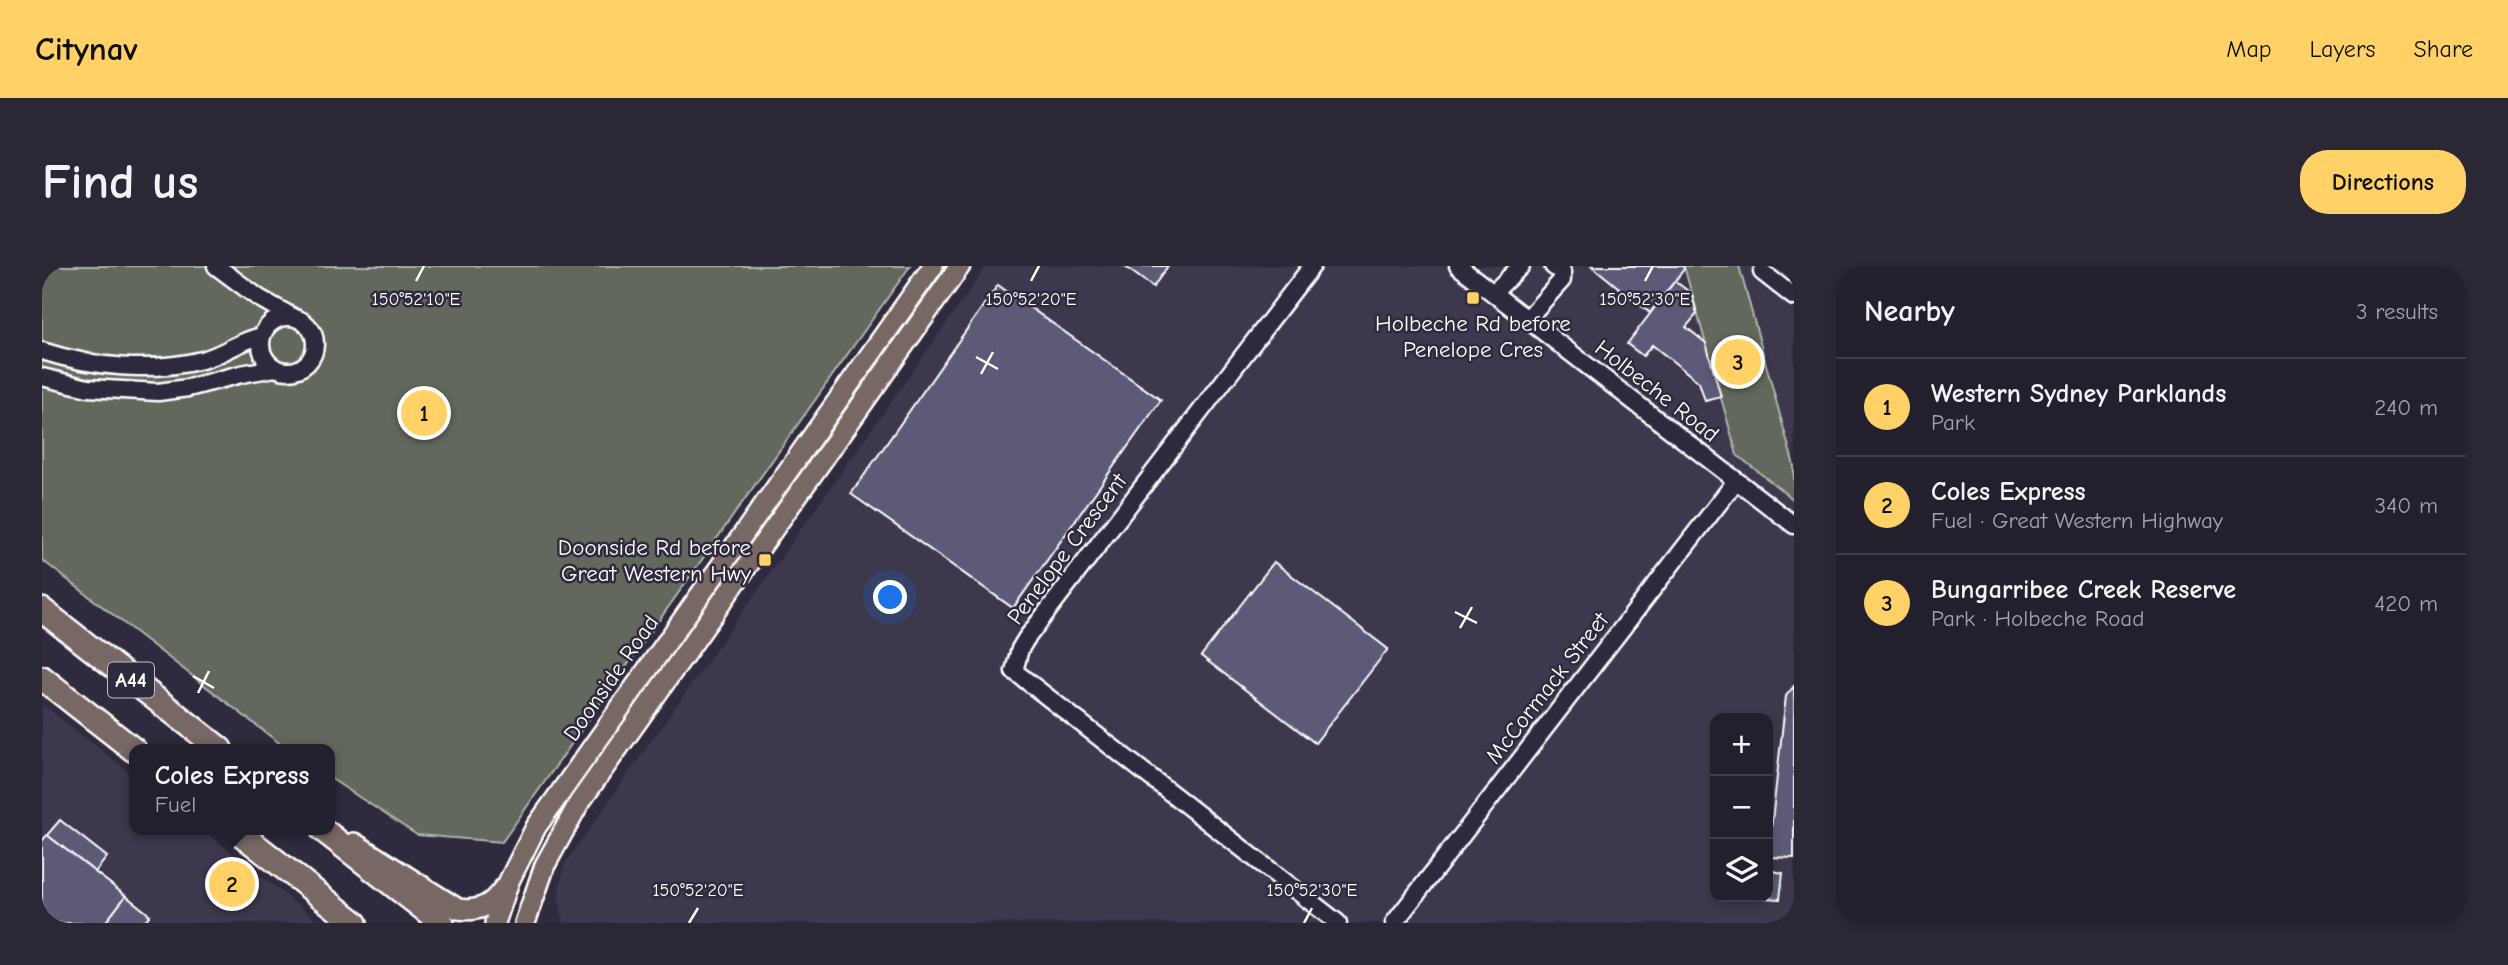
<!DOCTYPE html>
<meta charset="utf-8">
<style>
body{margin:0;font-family:"Comic Neue",sans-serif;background:#2b2836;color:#f1f3f6}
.controls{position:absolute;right:21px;bottom:21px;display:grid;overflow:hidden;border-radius:14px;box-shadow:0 4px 10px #0003}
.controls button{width:63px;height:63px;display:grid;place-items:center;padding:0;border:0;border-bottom:2px solid #403e4a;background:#23202e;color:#f1f3f6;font:35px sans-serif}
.you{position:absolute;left:849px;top:332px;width:24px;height:24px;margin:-18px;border:5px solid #fff;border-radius:50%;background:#1a73e8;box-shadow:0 0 0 10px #1a73e833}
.badge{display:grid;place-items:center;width:46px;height:46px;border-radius:50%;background:#ffd166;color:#111;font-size:23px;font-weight:700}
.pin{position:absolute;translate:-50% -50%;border:4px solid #fff;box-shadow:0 2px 7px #0006}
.popup{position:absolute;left:87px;top:478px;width:206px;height:91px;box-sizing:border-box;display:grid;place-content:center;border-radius:14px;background:#23202e;filter:drop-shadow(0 2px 5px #0005);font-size:23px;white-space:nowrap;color:#a3a3aa}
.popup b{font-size:26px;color:#f1f3f6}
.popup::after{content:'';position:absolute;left:50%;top:100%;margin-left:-14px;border:14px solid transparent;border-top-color:#23202e}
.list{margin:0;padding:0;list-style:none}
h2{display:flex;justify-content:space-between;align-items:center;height:91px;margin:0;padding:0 28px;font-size:30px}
h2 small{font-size:23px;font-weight:400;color:#a3a3aa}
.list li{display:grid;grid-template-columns:46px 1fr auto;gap:21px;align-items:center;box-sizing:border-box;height:98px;padding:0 28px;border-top:2px solid #403e4a}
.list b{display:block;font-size:26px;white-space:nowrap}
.list p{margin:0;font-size:23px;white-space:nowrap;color:#a3a3aa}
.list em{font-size:23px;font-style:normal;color:#a3a3aa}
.icon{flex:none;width:38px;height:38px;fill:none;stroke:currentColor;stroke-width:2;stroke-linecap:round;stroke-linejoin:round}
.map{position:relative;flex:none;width:1752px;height:657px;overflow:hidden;border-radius:28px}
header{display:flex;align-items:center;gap:42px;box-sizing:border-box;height:98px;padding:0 35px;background:#ffd166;color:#111}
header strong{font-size:33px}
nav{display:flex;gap:38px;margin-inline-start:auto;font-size:24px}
.intro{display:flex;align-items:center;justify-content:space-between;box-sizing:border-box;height:168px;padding:0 42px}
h1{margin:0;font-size:49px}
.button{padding:18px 32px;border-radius:28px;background:#ffd166;color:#111;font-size:24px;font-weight:700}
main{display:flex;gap:42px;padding:0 42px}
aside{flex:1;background:#23202e;border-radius:28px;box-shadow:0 4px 10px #0003}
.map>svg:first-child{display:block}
</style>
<header>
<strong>Citynav</strong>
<nav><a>Map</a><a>Layers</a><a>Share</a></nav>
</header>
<div class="intro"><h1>Find us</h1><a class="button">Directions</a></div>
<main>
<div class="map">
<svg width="1752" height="657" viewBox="0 0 1752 657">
<rect width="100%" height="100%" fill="#2f2a3d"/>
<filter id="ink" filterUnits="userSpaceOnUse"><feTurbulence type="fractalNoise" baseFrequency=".0143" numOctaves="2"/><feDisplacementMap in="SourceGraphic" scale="14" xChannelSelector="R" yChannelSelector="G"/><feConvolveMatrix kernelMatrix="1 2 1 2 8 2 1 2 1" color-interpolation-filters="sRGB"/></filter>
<g filter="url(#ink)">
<g fill="#3c384e" fill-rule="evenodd">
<path d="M945,0H1642L1695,189L1752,234V657H522L516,629L523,597ZM1673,452H1726V631H1673Z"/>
<path d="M1697,0H1752V200Z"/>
<path d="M0,438L92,510V564H161L279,657H0Z"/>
</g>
<g fill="#62695c" stroke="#b0b4ae" stroke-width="2">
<path d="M0,0H868L460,576L375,569L288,512V483H245L0,294Z"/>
<path d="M1642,0H1697L1752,200V234L1695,189Z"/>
</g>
<g fill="#5c5a77" stroke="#fff" stroke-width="2">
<path d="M1082,0H1126L1111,21Z"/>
<path d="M1550,0H1641L1642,3L1608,47Z"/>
<path d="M1633,15L1650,28L1655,48L1644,61L1664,77L1679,131L1663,135L1657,116L1610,79L1601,90L1585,78Z"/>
<path d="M956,19L1119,134L971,342L809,228Z"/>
<path d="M1232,296L1346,383L1273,477L1159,390Z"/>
<path d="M1752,420V592L1726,591L1744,430Z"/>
<path d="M18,554L65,591L53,606L5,569Z"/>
<path d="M5,569L84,630L63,657H0V575Z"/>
<path d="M1726,604L1741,607L1738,633L1719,632L1726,631Z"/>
<path d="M84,630L108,649L101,657H63Z"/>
</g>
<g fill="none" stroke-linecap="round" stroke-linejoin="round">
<g stroke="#fff" stroke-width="21">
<g id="minor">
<path d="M174,0L217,32L251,51"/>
<path d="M1270,0L984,373L978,383L972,405L1296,657"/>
<path d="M1416,0L1752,259"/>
<path d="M1720,6L1752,31"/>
<path d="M1451,27L1479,0"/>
<circle cx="246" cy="78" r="27"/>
<path d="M1485,53L1520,14V6L1511,0"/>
<path d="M0,85C50,101 109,107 160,94C181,89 198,74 220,70"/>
<path d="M0,111L46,122L116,126L146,122L199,108L233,102"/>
<path d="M1352,657L1694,215"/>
</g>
</g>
<g stroke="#fff" stroke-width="24">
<g id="major">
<path d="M312,577L416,643C437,646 449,640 461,623"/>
<path d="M453,657L467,615L494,561L891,0"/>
<path d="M483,657L503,599L537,537L918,0"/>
</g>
</g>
<g stroke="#fff" stroke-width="28">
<g id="highway">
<path d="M0,344L178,483"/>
<path d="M0,412L92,484"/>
<path d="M194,564L313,657"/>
<path d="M281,564L400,657"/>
</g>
</g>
<use href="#minor" stroke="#2f2a3d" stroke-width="16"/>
<use href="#major" stroke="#776864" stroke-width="19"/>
<use href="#highway" stroke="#776864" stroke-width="23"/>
</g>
</g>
<path fill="none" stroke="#fff" stroke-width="2.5" d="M374,15L382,0M989,15L997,0M1603,15L1611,0M934,91L956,103M939,108L951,86M1413,346L1435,357M1418,362L1430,341M151,410L172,422M156,427L167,405M647,657L656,642M1262,657L1270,642"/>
<g fill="#ffd166" stroke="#2f2a3d" stroke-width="2.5">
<rect x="1424" y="25" width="14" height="14" rx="3.5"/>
<rect x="716" y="287" width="14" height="14" rx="3.5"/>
</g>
<g text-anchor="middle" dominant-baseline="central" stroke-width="5" stroke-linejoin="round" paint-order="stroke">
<rect fill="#2f2a3d" stroke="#c1bfc5" stroke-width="2" x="66" y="396.5" width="46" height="35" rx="5"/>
<g font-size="21" font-weight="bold" fill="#fff">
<text x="89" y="414">A44</text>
</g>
<g font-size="23" fill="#fff" stroke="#2f2a3d">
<text x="1431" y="57">Holbeche Rd before<tspan x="1431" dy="26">Penelope Cres</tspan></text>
<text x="709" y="281" text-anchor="end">Doonside Rd before<tspan x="709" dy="26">Great Western Hwy</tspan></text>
</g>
<g font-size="23" fill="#fff" stroke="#2f2a3d">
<text transform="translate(1615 125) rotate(38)">Holbeche Road</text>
<text transform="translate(1025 283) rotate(-53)">Penelope Crescent</text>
<text transform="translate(569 412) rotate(-55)">Doonside Road</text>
<text transform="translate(1505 422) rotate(-52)">McCormack Street</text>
</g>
</g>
<g font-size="18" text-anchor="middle" fill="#fff" stroke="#2f2a3d" stroke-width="5" stroke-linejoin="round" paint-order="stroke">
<text x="374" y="39">150°52'10"E</text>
<text x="989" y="39">150°52'20"E</text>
<text x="1603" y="39">150°52'30"E</text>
<text x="656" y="630">150°52'20"E</text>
<text x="1270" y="630">150°52'30"E</text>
</g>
</svg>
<div class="controls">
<button>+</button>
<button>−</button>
<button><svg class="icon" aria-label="layers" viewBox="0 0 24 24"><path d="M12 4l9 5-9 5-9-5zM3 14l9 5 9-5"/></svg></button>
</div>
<div class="you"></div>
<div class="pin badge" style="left:382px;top:147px">1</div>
<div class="pin badge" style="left:190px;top:618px">2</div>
<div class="popup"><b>Coles Express</b>Fuel</div>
<div class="pin badge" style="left:1696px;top:96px">3</div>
</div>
<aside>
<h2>Nearby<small>3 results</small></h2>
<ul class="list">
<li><span class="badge">1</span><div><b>Western Sydney Parklands</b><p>Park</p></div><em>240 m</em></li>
<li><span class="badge">2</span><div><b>Coles Express</b><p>Fuel · Great Western Highway</p></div><em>340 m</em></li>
<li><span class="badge">3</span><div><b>Bungarribee Creek Reserve</b><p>Park · Holbeche Road</p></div><em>420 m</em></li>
</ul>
</aside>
</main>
